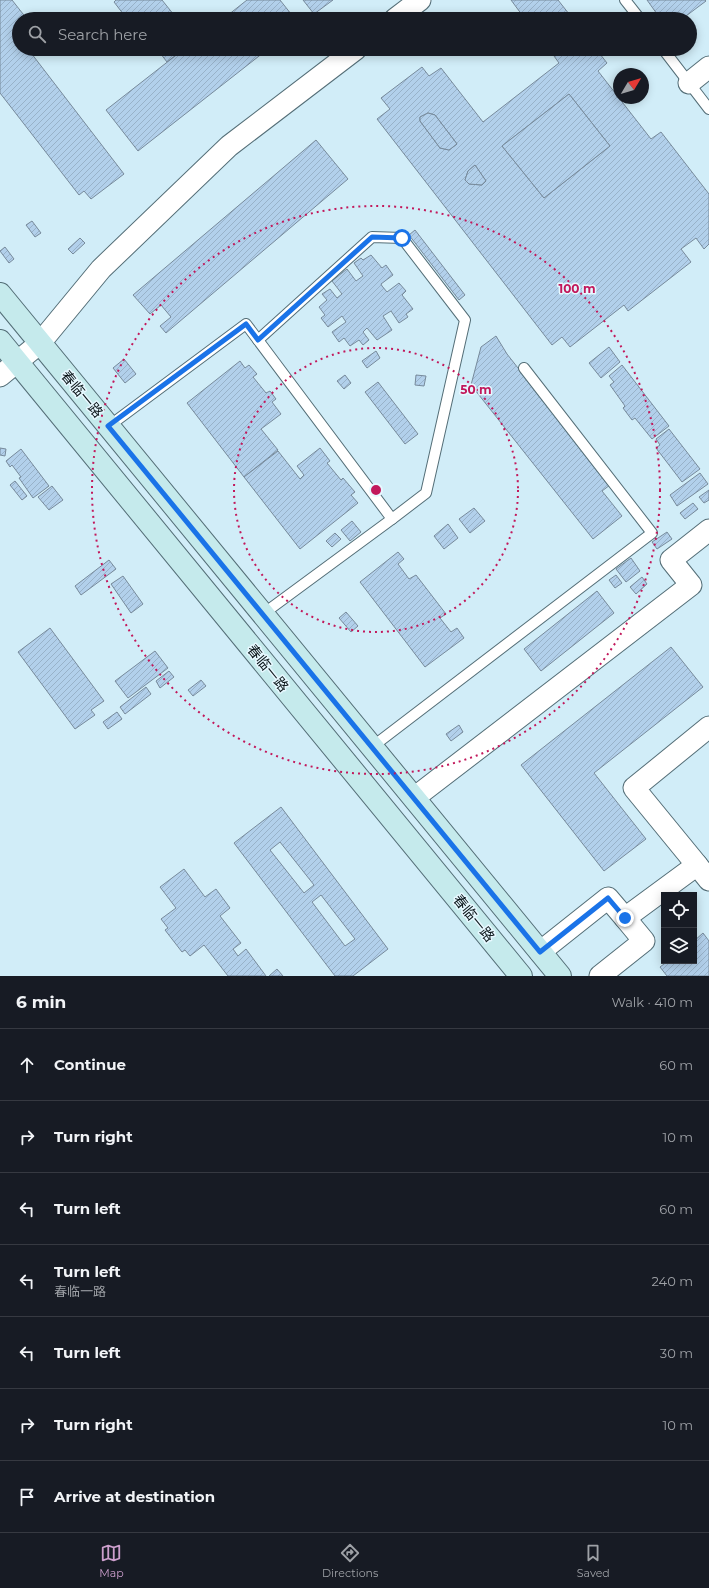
<!DOCTYPE html>
<meta charset="utf-8">
<style>
body{margin:0;font-family:Montserrat,"Noto Sans SC",sans-serif;background:#20242c;color:#f1f3f6}
.controls{position:absolute;right:12px;bottom:12px;display:grid;overflow:hidden;border-radius:0px;box-shadow:0 2px 10px #0003}
.controls button{width:36px;height:36px;display:grid;place-items:center;padding:0;border:0;border-bottom:1px solid #363941;background:#171b24;color:#f1f3f6;font:20px sans-serif}
.compass{position:absolute;left:613px;top:68px;width:36px;height:36px;border-radius:50%;background:#171b24;box-shadow:0 2px 10px #0003;rotate:52deg}
.stop{position:absolute;width:12px;height:12px;margin:-9px;border:3px solid #1a73e8;border-radius:50%;background:#fff}
.stop.end{background:#1a73e8;border-color:#fff;box-shadow:0 1px 4px #0008}
.list{margin:0;padding:0;list-style:none}
h2{display:flex;justify-content:space-between;align-items:center;height:52px;margin:0;padding:0 16px;font-size:17px}
h2 small{font-size:13px;font-weight:400;color:#9ea1a6}
.list li{display:grid;grid-template-columns:26px 1fr auto;gap:12px;align-items:center;box-sizing:border-box;height:72px;padding:0 16px;border-top:1px solid #363941}
.list b{display:block;font-size:15px;white-space:nowrap}
.list p{margin:0;font-size:13px;white-space:nowrap;color:#9ea1a6}
.list em{font-size:13px;font-style:normal;color:#9ea1a6}
.icon{flex:none;width:22px;height:22px;fill:none;stroke:currentColor;stroke-width:2;stroke-linecap:round;stroke-linejoin:round}
.map{position:relative;flex:none;width:709px;height:976px;overflow:hidden}
.search{position:absolute;background:#171b24;box-shadow:0 2px 10px #0003;left:12px;right:12px;top:12px;height:44px;display:flex;align-items:center;gap:10px;box-sizing:border-box;padding:0 14px;border-radius:22px;color:#9ea1a6;font-size:15px}
.sheet{height:556px;background:#171b24}
nav{display:flex;justify-content:space-around;align-items:center;box-sizing:border-box;height:56px;border-top:1px solid #363941;background:#171b24;font-size:11px;color:#9ea1a6}
nav a{display:grid;justify-items:center;gap:2px}
nav .on{color:#cd9fcd}
.map>svg:first-child{display:block}
</style>
<div class="map">
<svg width="709" height="976" viewBox="0 0 709 976">
<defs>
<pattern id="building-hatch" width="6" height="6" patternUnits="userSpaceOnUse"><rect width="6" height="6" fill="#b2d0eb"/><path d="M-1 1l2-2M0 6l6-6M5 7l2-2" fill="none" stroke="#98b2c9"/></pattern>
</defs>
<rect width="100%" height="100%" fill="#d1edf8"/>
<g fill="url(#building-hatch)" stroke="#778a9b" fill-rule="evenodd">
<path d="M0,0H12L27,19H19V49H28L124,174L91,199L84,191L79,195L0,93Z"/>
<path d="M116,0H162L174,15L168,19H118L124,15L114,2Z"/>
<path d="M247,0H280L295,19H223Z"/>
<path d="M303,0H333L314,14Z"/>
<path d="M511,0H558L573,19H525Z"/>
<path d="M647,0H705L706,1L682,19H672L666,12L663,15L660,12L657,14Z"/>
<path d="M157,49H184L167,62Z"/>
<path d="M184,49H268L138,151L106,110Z"/>
<path d="M549,49H596L607,63L598,71L619,98L651,139L661,132L709,194V244L704,249L696,238L681,249L691,262L628,311L624,305L570,347L562,337L552,345L377,119L390,109L381,98L422,67L429,76L441,68L483,122L559,63ZM569,94L610,146L544,198L502,146ZM428,113L435,115L457,144L449,150L440,148L420,121V117ZM475,165L486,181L482,185L469,184L465,180L468,171Z"/>
<path d="M569,94L610,146L544,198L502,146Z"/>
<path d="M428,113L435,115L457,144L449,150L440,148L420,121V117Z"/>
<path d="M316,140L348,179L166,333L160,326L171,317L161,305L150,314L133,295Z"/>
<path d="M475,165L486,181L482,185L469,184L465,180L468,171Z"/>
<path d="M32,221L41,233L35,237L26,225Z"/>
<path d="M415,230L465,295L459,300L409,235Z"/>
<path d="M80,238L85,243L73,254L68,249Z"/>
<path d="M5,247L14,259L9,263L0,251Z"/>
<path d="M371,255L382,268L386,265L393,275L381,284L382,286L387,292L399,283L406,291L402,295L413,309L406,314L408,317L399,323L391,311L383,316L392,330L377,340L367,328L363,332L369,340L363,345L359,340L350,346L344,338L339,342L332,332L346,322L342,316L328,327L321,318L325,315L319,307L327,300L322,294L330,289L337,298L342,294L332,281L347,269L356,281L363,276L354,263L361,258L363,260Z"/>
<path d="M496,336L507,354L610,485L602,491L622,516L593,539L471,385L481,347Z"/>
<path d="M609,347L620,362L601,378L589,363Z"/>
<path d="M376,351L380,358L367,368L362,361Z"/>
<path d="M124,359L136,374L125,383L113,368Z"/>
<path d="M240,361L245,368L249,365L257,374L253,377L266,393L270,391L276,399L272,402L281,414L261,429L278,450L244,477L187,403Z"/>
<path d="M622,365L669,426L652,439L635,418L632,420L623,408L625,406L610,385L614,382L609,376Z"/>
<path d="M345,375L351,383L344,389L337,381Z"/>
<path d="M416,375L426,376L424,386L415,385Z"/>
<path d="M378,382L418,434L405,444L365,392Z"/>
<path d="M669,429L700,469L682,482L656,448L660,445L656,439Z"/>
<path d="M0,448L6,449L5,456L0,455Z"/>
<path d="M320,448L330,461L327,463L341,480L343,478L355,492L351,495L358,503L300,549L244,477L278,451L300,479L304,475L297,466Z"/>
<path d="M21,449L49,486L33,498L19,478L21,477L12,465L10,467L6,461Z"/>
<path d="M700,473L708,484L677,506L670,495Z"/>
<path d="M15,481L27,496L22,500L10,485Z"/>
<path d="M52,486L63,500L49,510L38,497Z"/>
<path d="M709,490V500L704,503L699,497Z"/>
<path d="M693,503L698,509L685,519L680,513Z"/>
<path d="M474,508L485,521L470,533L459,519Z"/>
<path d="M352,521L361,532L350,541L341,530Z"/>
<path d="M448,524L458,538L444,549L434,536Z"/>
<path d="M667,532L672,539L657,549L652,542Z"/>
<path d="M335,533L341,539L332,547L326,541Z"/>
<path d="M398,552L404,559L398,564L409,579L416,575L446,614L440,618L451,632L457,628L464,638L425,667L360,582Z"/>
<path d="M631,558L640,571L626,582L616,569Z"/>
<path d="M109,560L116,569L81,595L75,586Z"/>
<path d="M616,575L622,583L615,588L609,580Z"/>
<path d="M123,576L143,604L131,613L111,584Z"/>
<path d="M642,577L647,584L636,594L630,587Z"/>
<path d="M597,591L614,613L541,671L524,649Z"/>
<path d="M346,612L358,626L351,632L339,618Z"/>
<path d="M50,628L104,701L91,710L95,715L75,729L18,652Z"/>
<path d="M671,647L703,687L594,773L646,839L604,871L521,765Z"/>
<path d="M155,651L168,668L128,698L115,681Z"/>
<path d="M169,671L174,677L160,688L156,681Z"/>
<path d="M201,680L206,686L193,696L188,690Z"/>
<path d="M146,687L151,694L125,714L120,707Z"/>
<path d="M117,712L122,719L108,729L103,722Z"/>
<path d="M459,725L463,732L451,741L446,734Z"/>
<path d="M281,807L388,949L353,976H335L234,843ZM280,842L314,885L304,893L270,850ZM321,895L355,939L345,946L312,902Z"/>
<path d="M184,869L205,897L216,889L230,908L220,916L241,943L233,949L238,956L246,949L266,976H228L204,945L190,956L185,950L182,952L165,930L168,928L161,919L176,908L160,887Z"/>
<path d="M703,933L709,941V976H667L660,967L668,961H694V941Z"/>
<path d="M277,969L283,976H269Z"/>
</g>
<g fill="none" stroke-linecap="round" stroke-linejoin="round">
<g stroke="#546e77" stroke-width="12">
<g id="lane">
<path d="M625,0L640,19"/>
<path d="M663,49L709,109"/>
<path d="M258,340L372,237L402,238L465,320L426,493L392,519"/>
<path d="M109,426L246,324L392,519L263,614"/>
<path d="M372,747L652,533L524,368"/>
</g>
</g>
<g stroke="#546e77" stroke-width="23">
<g id="street">
<path d="M395,19L420,0"/>
<path d="M689,83L709,67"/>
<path d="M0,376L40,343L101,269L229,146L356,49"/>
<path d="M414,798L691,585L671,560L709,530"/>
<path d="M697,865L634,788L709,727"/>
<path d="M540,952L608,898L625,918L697,865L709,880"/>
<path d="M600,976L644,941L625,918"/>
</g>
</g>
<g stroke="#546e77" stroke-width="24">
<g id="secondary">
<path d="M0,294L560,976"/>
<path d="M0,341L521,976"/>
</g>
</g>
<use href="#lane" stroke="#fff" stroke-width="10"/>
<use href="#street" stroke="#fff" stroke-width="21"/>
<use href="#secondary" stroke="#c5eaec" stroke-width="22"/>
</g>
<g fill="none" stroke-linecap="round" stroke-linejoin="round">
<path stroke="#1a73e8" stroke-width="5" d="M402,238L372,237L258,340L246,324L108,426L540,952L608,898L625,918"/>
</g>
<g fill="none" stroke="#c2185b" stroke-width="2" stroke-dasharray="2 4">
<circle cx="376" cy="490" r="142"/>
<circle cx="376" cy="490" r="284"/>
</g>
<g text-anchor="middle" dominant-baseline="central" stroke-width="3" stroke-linejoin="round" paint-order="stroke">
<g font-size="14" fill="#0b1519" stroke="#e7f8ff">
<text transform="translate(82 394) rotate(50)">春临一路</text>
<text transform="translate(268 668) rotate(51)">春临一路</text>
<text transform="translate(474 918) rotate(51)">春临一路</text>
</g>
</g>
<circle cx="376" cy="490" r="6" fill="#c2185b" stroke="#e7f8ff" stroke-width="2"/>
<g font-size="12" text-anchor="middle" font-weight="bold" fill="#c2185b" stroke="#e7f8ff" stroke-width="3" stroke-linejoin="round" paint-order="stroke">
<text x="577" y="293">100 m</text>
<text x="476" y="394">50 m</text>
</g>
</svg>
<div class="controls">
<button><svg class="icon" aria-label="locate" viewBox="0 0 24 24"><circle cx="12" cy="12" r="6"/><path d="M12 2v4M12 18v4M2 12h4M18 12h4"/></svg></button>
<button><svg class="icon" aria-label="layers" viewBox="0 0 24 24"><path d="M12 4l9 5-9 5-9-5zM3 14l9 5 9-5"/></svg></button>
</div>
<svg class="compass" viewBox="-18 -18 36 36"><path d="M0-13l5 13h-10z" fill="#e53935"/><path d="M0 13l5-13h-10z" fill="#9ea1a6"/></svg>
<div class="stop" style="left:402px;top:238px"></div>
<div class="stop end" style="left:625px;top:918px"></div>
<div class="search"><svg class="icon" aria-label="search" viewBox="0 0 24 24"><circle cx="10" cy="10" r="6"/><path d="M15 15l6 6"/></svg>Search here</div>
</div>
<section class="sheet">
<h2>6 min<small>Walk · 410 m</small></h2>
<ul class="list">
<li><svg class="icon" aria-label="ahead" viewBox="0 0 24 24"><path d="M12 20V5M6 11l6-6 6 6"/></svg><div><b>Continue</b></div><em>60 m</em></li>
<li><svg class="icon" aria-label="right" viewBox="0 0 24 24"><path d="M7 20v-9h11M14 6l5 5-5 5"/></svg><div><b>Turn right</b></div><em>10 m</em></li>
<li><svg class="icon" aria-label="left" viewBox="0 0 24 24"><path d="M17 20v-9H6M10 6l-5 5 5 5"/></svg><div><b>Turn left</b></div><em>60 m</em></li>
<li><svg class="icon" aria-label="left" viewBox="0 0 24 24"><path d="M17 20v-9H6M10 6l-5 5 5 5"/></svg><div><b>Turn left</b><p>春临一路</p></div><em>240 m</em></li>
<li><svg class="icon" aria-label="left" viewBox="0 0 24 24"><path d="M17 20v-9H6M10 6l-5 5 5 5"/></svg><div><b>Turn left</b></div><em>30 m</em></li>
<li><svg class="icon" aria-label="right" viewBox="0 0 24 24"><path d="M7 20v-9h11M14 6l5 5-5 5"/></svg><div><b>Turn right</b></div><em>10 m</em></li>
<li><svg class="icon" aria-label="arrive" viewBox="0 0 24 24"><path d="M6 21V4h12l-3 4 3 4H6"/></svg><div><b>Arrive at destination</b></div></li>
</ul>
</section>
<nav>
<a class="on"><svg class="icon" aria-label="map" viewBox="0 0 24 24"><path d="M3 6l6-2 6 2 6-2v14l-6 2-6-2-6 2zM9 4v14M15 6v14"/></svg>Map</a>
<a><svg class="icon" aria-label="directions" viewBox="0 0 24 24"><path d="M12 3l9 9-9 9-9-9zM9 14v-3h6M13 9l2 2-2 2"/></svg>Directions</a>
<a><svg class="icon" aria-label="saved" viewBox="0 0 24 24"><path d="M7 4h10v16l-5-4-5 4z"/></svg>Saved</a>
</nav>
